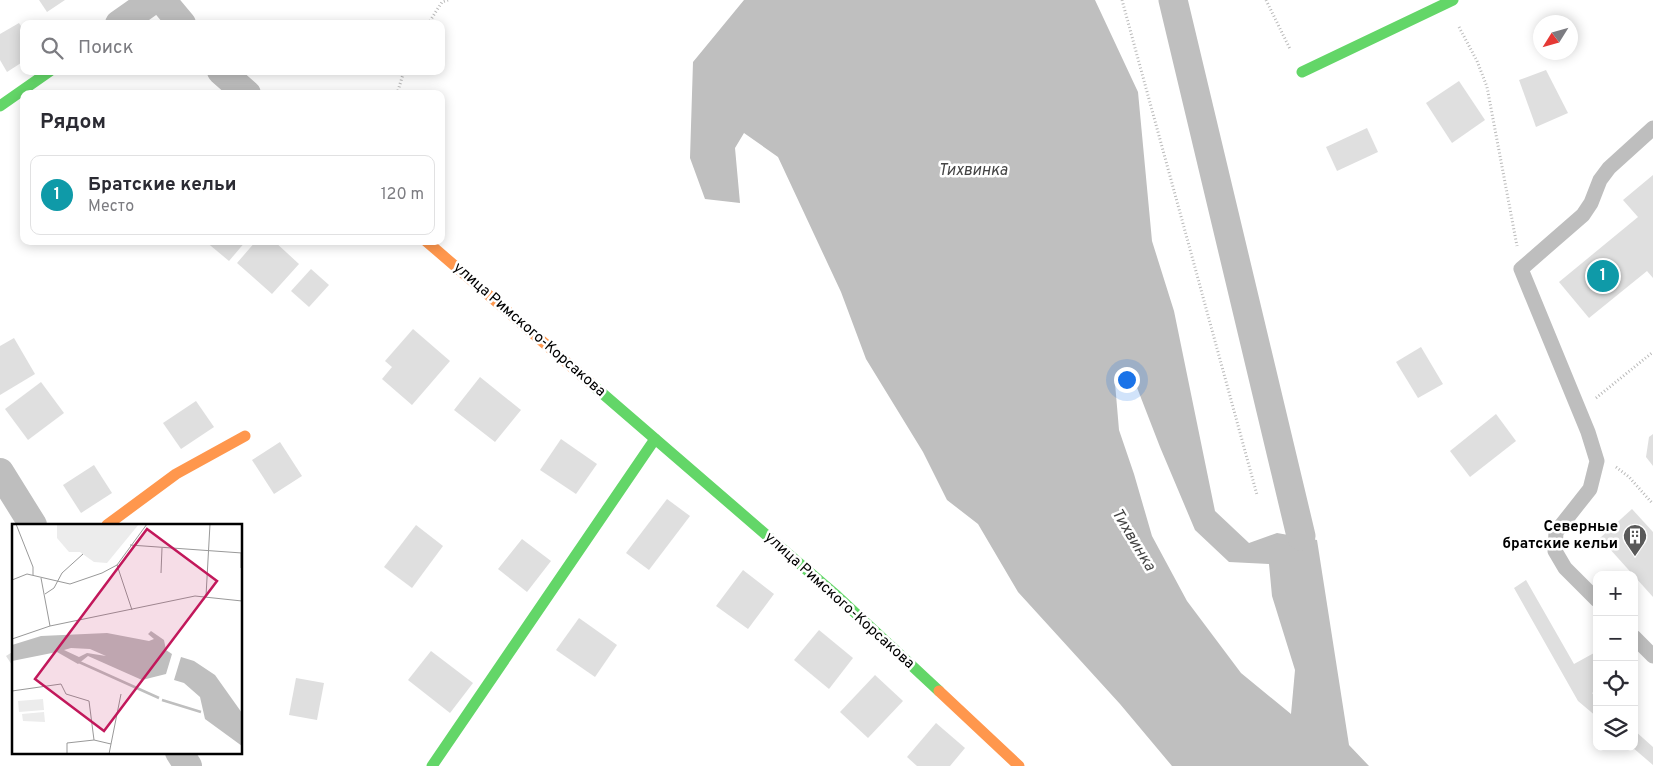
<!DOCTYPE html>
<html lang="ru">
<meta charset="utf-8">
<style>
body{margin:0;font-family:Overpass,sans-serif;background:#f2f2f3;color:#2b2b33}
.controls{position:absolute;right:15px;bottom:15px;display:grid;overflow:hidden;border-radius:10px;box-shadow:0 2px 12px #0003}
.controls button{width:45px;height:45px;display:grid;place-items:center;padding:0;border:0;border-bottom:1px solid #e1e1e2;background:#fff;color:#2b2b33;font:25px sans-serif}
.compass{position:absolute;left:1533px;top:15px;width:45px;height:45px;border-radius:50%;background:#fff;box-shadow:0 2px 12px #0003;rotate:233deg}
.you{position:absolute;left:1126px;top:379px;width:18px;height:18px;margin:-12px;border:4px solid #fff;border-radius:50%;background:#1a73e8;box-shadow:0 0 0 8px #1a73e833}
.badge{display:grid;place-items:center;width:32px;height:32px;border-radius:50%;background:#595959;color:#fff;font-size:16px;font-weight:700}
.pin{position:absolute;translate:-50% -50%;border:2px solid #fff;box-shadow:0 1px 5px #0006}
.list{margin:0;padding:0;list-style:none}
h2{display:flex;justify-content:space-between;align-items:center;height:65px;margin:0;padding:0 20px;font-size:21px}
h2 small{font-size:16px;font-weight:400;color:#7c7c81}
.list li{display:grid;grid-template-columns:32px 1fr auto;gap:15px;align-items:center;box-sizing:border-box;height:80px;margin:0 10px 10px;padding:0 10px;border:1px solid #e1e1e2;border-radius:10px}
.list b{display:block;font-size:19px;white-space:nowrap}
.list p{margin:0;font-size:16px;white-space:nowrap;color:#7c7c81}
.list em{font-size:16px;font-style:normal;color:#7c7c81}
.icon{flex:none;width:28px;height:28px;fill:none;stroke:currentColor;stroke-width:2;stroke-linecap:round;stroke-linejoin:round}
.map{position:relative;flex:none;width:1653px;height:766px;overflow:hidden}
.search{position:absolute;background:#fff;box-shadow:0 2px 12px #0003;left:20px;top:20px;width:425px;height:55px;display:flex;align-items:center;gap:12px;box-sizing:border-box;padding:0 18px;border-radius:10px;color:#7c7c81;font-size:19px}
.panel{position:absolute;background:#fff;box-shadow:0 2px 12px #0003;left:20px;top:90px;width:425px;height:155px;border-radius:10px}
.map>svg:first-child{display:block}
</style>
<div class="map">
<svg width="1653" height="766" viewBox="0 0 1653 766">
<rect width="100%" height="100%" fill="#fff"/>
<path fill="#bfbfbf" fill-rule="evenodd" d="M744,0H1095L1138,92L1152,241L1174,311L1215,511L1249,543L1277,533L1317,540L1349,745L1369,766H1172L1120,704L1018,592L978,524L947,500L923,452L866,359L841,292L778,157L744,133L735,148L740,203L705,199L690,158L693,62ZM1115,383L1136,385L1160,447L1195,530L1229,562L1269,564L1272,596L1295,670L1291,714L1241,673L1187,601L1152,536L1134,474L1119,430Z"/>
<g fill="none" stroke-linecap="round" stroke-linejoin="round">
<path stroke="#bfbfbf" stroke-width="29" d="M1173,0L1301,536"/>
</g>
<g fill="#dfdfdf">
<path d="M39,0H65L47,12Z"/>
<path d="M19,23L24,31V61L7,72L0,60V34Z"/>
<path d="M1546,70L1568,113L1536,127L1519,80Z"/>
<path d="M1459,81L1485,120L1452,143L1426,103Z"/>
<path d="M1367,128L1378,152L1337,171L1326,147Z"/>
<path d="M1653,175V278L1647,271L1589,318L1559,282L1638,217L1623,200Z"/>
<path d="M205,241H246L229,261Z"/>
<path d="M256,241H274L299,264L272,294L237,263Z"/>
<path d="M311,269L329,285L309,307L291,291Z"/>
<path d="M413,329L450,361L412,405L382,379L392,367L385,361Z"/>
<path d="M14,338L35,374L0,395V346Z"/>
<path d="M1421,347L1443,384L1418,398L1396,362Z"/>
<path d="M480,377L521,410L495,442L454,410Z"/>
<path d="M41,382L64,413L28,440L5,409Z"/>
<path d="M196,401L214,427L181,449L163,423Z"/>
<path d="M1496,414L1516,441L1470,477L1450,451Z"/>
<path d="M1653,434V466L1646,457L1649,437Z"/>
<path d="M561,439L597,464L576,494L540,470Z"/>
<path d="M280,442L302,476L274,494L252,460Z"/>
<path d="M94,465L112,493L81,513L63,485Z"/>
<path d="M667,499L690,516L649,570L626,553Z"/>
<path d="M1632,509L1653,532V597L1600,538Z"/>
<path d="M416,525L443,546L412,588L384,567Z"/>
<path d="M522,539L551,561L527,592L498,569Z"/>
<path d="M743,570L774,594L748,629L716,606Z"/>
<path d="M1526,580L1574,664L1594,653L1597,658V690L1592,693L1597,698V717L1578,701L1514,588Z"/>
<path d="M579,618L617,645L595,677L556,650Z"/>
<path d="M819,630L853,658L829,689L794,660Z"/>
<path d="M14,651V668L6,656Z"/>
<path d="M431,651L473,683L450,713L408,680Z"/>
<path d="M875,675L903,701L868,738L840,712Z"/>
<path d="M296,678L324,683L317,720L289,715Z"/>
<path d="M936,723L965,748L950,766H917L907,757Z"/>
<path d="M1634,730L1653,747V765L1632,747H1634Z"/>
</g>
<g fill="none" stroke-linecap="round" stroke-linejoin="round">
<g stroke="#b9b9b9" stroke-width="3" stroke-dasharray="1 2.5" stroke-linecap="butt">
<path d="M1122,0L1257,495"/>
<path d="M1266,0L1290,49"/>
<path d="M428,24L442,2L448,0"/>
<path d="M1459,27L1477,61L1487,87L1517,246"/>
<path d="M397,94L404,71"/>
<path d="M1596,398L1653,352"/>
<path d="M1616,467L1629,477L1653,504"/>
</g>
<g stroke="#bebebe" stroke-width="15">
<path d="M1597,600L1565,568L1555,551L1556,532L1590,489L1597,461L1588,432L1521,269L1583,215L1591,203L1600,180L1609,168L1653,128"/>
<path d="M1634,637L1653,656"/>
</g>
<g stroke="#bebebe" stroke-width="28">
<path d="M162,0L182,24"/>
<path d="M119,24L153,0"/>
<path d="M221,71L247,94"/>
<path d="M0,472L33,525"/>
<path d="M179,752L188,766"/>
</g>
<g stroke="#63d668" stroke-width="11">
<path d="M1302,72L1453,0"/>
<path d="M0,106L50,71"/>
<path d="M595,387L837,596L939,691"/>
<path d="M432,766L655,439"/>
</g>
<g stroke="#ff974d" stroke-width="11">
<path d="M426,241L595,387"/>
<path d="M107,525L176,474L245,436"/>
<path d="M939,691L1019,766"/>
</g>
</g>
<defs>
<g id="building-pin" transform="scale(1.25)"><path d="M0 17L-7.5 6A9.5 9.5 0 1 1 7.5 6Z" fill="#595959" stroke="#fff"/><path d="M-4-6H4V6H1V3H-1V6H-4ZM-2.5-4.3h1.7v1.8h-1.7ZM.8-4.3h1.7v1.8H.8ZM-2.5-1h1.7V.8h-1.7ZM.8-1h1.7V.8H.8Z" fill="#fff"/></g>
</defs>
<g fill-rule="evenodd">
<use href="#building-pin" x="1635" y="536"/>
</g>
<g text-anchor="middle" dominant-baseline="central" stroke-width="5" stroke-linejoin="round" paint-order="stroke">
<g font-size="15" fill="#000" stroke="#fff">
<text transform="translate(529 330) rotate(41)">улица Римского-Корсакова</text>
<text transform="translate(839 601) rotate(42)">улица Римского-Корсакова</text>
</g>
<g font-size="15" font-weight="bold" fill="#000" stroke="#fff" text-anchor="end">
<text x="1618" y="527">Северные<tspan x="1618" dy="17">братские кельи</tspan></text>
</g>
<g font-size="16" font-style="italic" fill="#444" stroke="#fff">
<text x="973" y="171">Тихвинка</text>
<text transform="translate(1133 540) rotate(59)">Тихвинка</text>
</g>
</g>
<g transform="translate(12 524)">
<rect width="230" height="230" fill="#fff"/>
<path d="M45,0H127L95,39L82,38L68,28H57L45,14ZM31,175L32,186L7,188L6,177ZM32,188L33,198L11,197L10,190Z" fill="#ececec"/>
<path d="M139,107L152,116L154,126L160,130L154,150L130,156L76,132L66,140L45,128L0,137V121L29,112L95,109L137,117L142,115L136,110ZM59,124L78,125L94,132L75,129L67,133L52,126ZM169,133L182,137L203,151L230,189V222L193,195L188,173L172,159L162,156Z" fill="#bfbfbf" fill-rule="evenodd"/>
<path fill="none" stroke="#bfbfbf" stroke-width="2.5" d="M67,138L147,174M150,176L189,188"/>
<path fill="none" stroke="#999" stroke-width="1" d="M4,0L21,43V51M118,21L230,29M229,29V44M105,41L120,86M149,49L150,24M29,54L38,102M0,56L15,50L58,60L90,49L105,41L135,0M33,70L42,64L50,49L71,30M194,72L198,0M0,115L38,102L183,72L230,77M0,167L49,160L54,170L77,177L82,216M55,230V219L82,216L99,220M97,230L109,170"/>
<path fill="#c2185b" fill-opacity="0.15" stroke="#c2185b" stroke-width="2.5" d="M135,5L205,57L92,207L23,155Z"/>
<rect width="230" height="230" fill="none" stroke="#000" stroke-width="2.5"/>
</g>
</svg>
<div class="controls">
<button>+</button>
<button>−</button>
<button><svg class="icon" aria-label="locate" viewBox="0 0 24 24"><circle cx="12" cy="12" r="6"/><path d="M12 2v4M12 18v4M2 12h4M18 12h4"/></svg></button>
<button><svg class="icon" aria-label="layers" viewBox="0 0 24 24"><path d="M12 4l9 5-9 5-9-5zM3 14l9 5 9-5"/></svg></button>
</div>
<svg class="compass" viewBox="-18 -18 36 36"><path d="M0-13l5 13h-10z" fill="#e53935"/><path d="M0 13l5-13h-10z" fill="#7c7c81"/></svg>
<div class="you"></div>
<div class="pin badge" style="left:1603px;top:276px;background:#0f9aa8">1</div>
<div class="search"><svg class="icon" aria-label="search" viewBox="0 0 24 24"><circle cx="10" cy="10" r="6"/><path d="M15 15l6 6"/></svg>Поиск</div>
<section class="panel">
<h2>Рядом<small></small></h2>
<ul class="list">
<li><span class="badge" style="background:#0f9aa8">1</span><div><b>Братские кельи</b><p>Место</p></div><em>120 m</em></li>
</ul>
</section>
</div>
